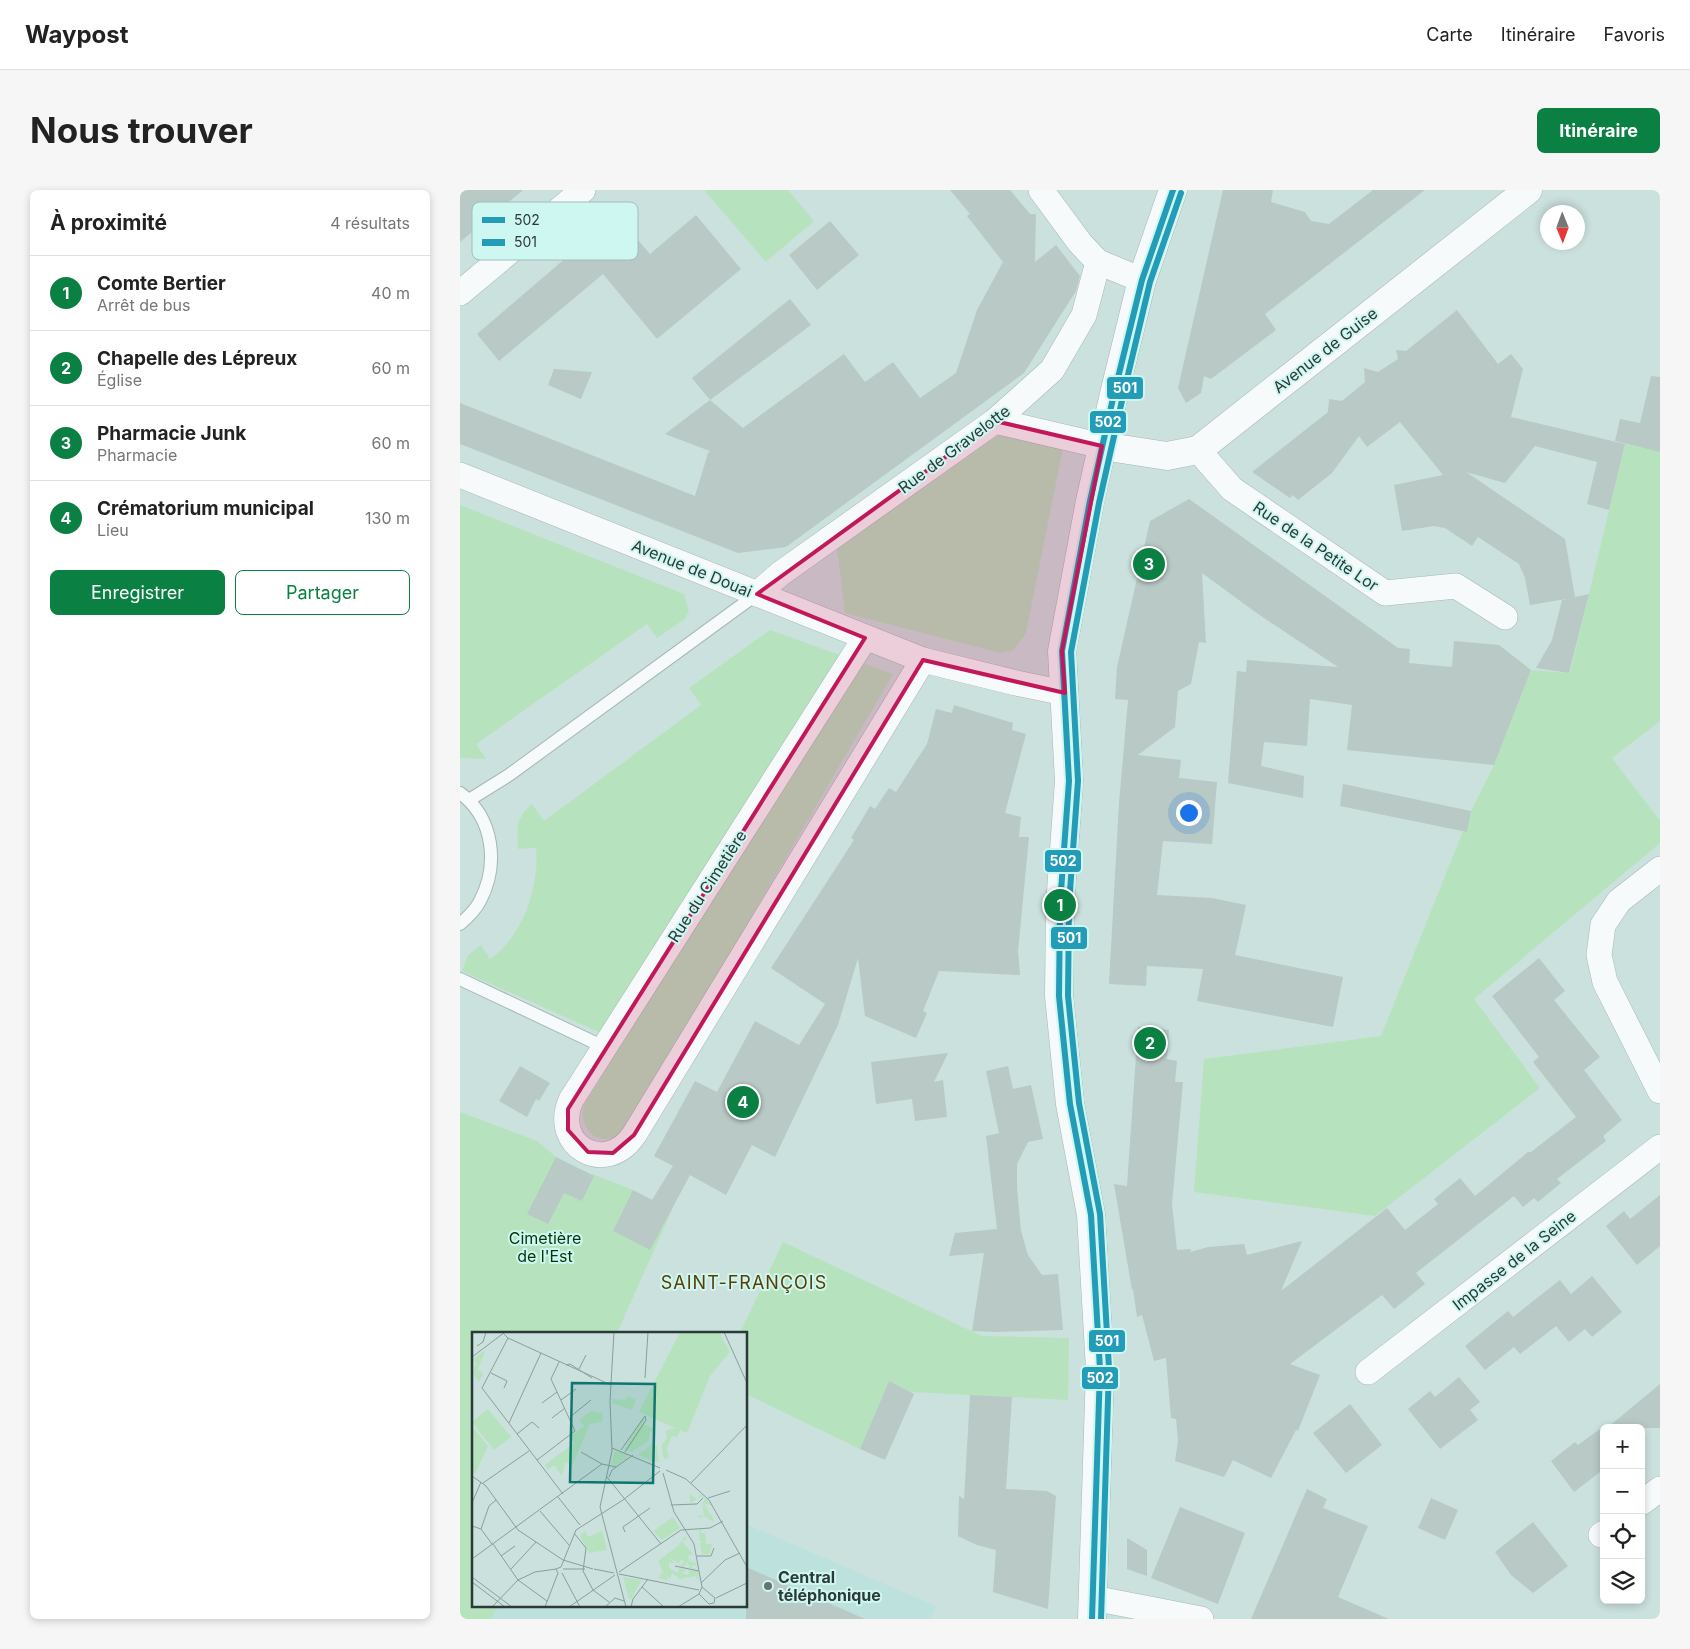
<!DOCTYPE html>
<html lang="fr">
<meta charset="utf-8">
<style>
body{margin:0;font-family:Inter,sans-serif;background:#f6f6f6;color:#222}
.controls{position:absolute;right:15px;bottom:15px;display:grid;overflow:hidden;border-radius:8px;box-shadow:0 2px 8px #0003}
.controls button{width:45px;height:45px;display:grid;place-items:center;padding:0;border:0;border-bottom:1px solid #e0e0e0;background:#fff;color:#222;font:25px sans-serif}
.compass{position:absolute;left:1080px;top:15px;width:45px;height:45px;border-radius:50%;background:#fff;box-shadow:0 2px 8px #0003;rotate:179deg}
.you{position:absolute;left:728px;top:622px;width:18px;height:18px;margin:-12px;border:4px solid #fff;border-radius:50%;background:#1a73e8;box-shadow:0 0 0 8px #1a73e833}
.badge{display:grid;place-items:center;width:32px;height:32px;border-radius:50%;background:#0b8043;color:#fff;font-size:16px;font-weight:700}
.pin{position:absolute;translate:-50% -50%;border:2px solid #fff;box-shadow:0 1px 5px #0006}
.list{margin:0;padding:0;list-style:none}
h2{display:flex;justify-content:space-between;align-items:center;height:65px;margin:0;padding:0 20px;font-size:21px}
h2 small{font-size:16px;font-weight:400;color:#767676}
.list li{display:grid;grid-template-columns:32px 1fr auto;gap:15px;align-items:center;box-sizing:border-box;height:75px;padding:0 20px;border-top:1px solid #e0e0e0}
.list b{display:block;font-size:19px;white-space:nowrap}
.list p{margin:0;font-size:16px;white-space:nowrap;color:#767676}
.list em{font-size:16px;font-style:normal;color:#767676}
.actions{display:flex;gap:10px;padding:15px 20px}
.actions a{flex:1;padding:11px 0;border:1px solid #0b8043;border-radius:8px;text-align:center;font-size:18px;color:#0b8043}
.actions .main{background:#0b8043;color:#fff}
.icon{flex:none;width:28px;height:28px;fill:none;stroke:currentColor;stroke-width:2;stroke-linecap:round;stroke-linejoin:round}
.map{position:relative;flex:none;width:1200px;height:1429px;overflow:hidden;border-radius:8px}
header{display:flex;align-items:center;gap:30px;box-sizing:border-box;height:70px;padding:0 25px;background:#fff;border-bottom:1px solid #e0e0e0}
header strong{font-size:24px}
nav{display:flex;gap:28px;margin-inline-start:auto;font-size:18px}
.intro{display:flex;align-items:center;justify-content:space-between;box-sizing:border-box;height:120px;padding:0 30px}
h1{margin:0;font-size:35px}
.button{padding:12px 22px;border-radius:8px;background:#0b8043;color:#fff;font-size:18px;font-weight:700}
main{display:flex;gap:30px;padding:0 30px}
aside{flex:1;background:#fff;border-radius:8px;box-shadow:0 2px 8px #0003}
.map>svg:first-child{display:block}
</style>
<header>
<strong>Waypost</strong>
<nav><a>Carte</a><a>Itinéraire</a><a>Favoris</a></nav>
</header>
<div class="intro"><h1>Nous trouver</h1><a class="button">Itinéraire</a></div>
<main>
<aside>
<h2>À proximité<small>4 résultats</small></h2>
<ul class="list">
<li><span class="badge">1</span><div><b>Comte Bertier</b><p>Arrêt de bus</p></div><em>40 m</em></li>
<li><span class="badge">2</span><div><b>Chapelle des Lépreux</b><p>Église</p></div><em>60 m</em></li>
<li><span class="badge">3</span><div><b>Pharmacie Junk</b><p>Pharmacie</p></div><em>60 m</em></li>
<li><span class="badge">4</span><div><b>Crématorium municipal</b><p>Lieu</p></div><em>130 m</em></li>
</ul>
<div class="actions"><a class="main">Enregistrer</a><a>Partager</a></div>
</aside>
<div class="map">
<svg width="1200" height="1429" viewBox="0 0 1200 1429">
<rect width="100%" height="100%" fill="#cbe1de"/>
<path fill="#bde2dd" d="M286,1334L476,1416L470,1429H32L38,1415H286Z"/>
<g fill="#b6e3be">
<path d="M244,0H328L354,31L306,72Z"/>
<path d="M539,245L603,258L566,443L553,460L541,463L385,423L377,358Z"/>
<path d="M1165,254L1200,262V531L1152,568L1200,631V653L1014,809L1080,898L915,1026L734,1002L744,869L921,846L1011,621L1034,575L1071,480L1110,483Z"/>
<path d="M0,315L224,404L229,421L225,429L197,448L187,434L16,554L26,569L0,568Z"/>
<path d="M310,440L433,484L168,938C157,946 147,954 133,945C126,939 122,930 123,921C124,913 130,906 134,900C143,884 153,868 161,852L2,781L8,765L21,755L30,769C63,747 80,695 76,658L58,659C57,636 55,630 72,614L84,631L241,515L229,498Z"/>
<path d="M0,922L77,951L96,967L109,975L173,1000L212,1020L157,1143H14V1415H38L32,1429H0Z"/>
<path d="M323,1052L522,1146L609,1148L608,1210L450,1202L429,1191L400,1259L286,1204V1143H280Z"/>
</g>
<g fill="#b9c9c5">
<path d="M0,0H63L0,52Z"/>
<path d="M490,0H550L570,24H576L575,72L596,55L620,86L616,101L564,183L326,357L278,363L0,254V213L235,306L248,263L250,261L205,244L250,210L283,238L384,164L405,192L433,172L460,208L496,183L517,120L543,72L507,26L510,24Z"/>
<path d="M763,0H813L811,12L845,22L851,31L869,34L913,0H965L805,124L816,140L751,189L744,186L741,203L726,213L718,198Z"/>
<path d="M156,25L190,64L236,25L281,79L197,149L143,84L39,171L17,144Z"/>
<path d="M370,31L399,65L357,100L329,65Z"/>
<path d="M330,109L351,135L250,210L232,188Z"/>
<path d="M997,120L1038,174L1051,164L1063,179L1051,227L1165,254L1149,320L1127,314L1137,272L1075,256L1045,293L1006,282L1105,349L1115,407L1129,404L1109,483L1076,478L1092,450L1102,410L1112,408L1070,415L1065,388L1059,374L1018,347L1012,356L985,338L974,336L942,341L934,295L983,285L940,232L907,257L899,246L872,283L838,310L833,305L830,308L792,282L868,222L869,209L882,211L905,192L904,178L918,182L938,169L936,160L946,161Z"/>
<path d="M94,179L132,182L121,209L88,195Z"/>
<path d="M1191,186L1200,187V262L1155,251L1160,229L1180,233Z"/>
<path d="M729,309L938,458L950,459L949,473L992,477L994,451L1039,455L1071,480L1034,575L887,560L892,515L850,509L847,556L804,552L801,576L844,586L843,608L768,593L777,481L786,482L787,470L878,477L798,424L742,383L746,453L739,452L731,494L718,501L715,537L678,565L721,570L719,588L757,592L752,654L703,651L697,705L752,708L786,715L775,765L883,787L873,837L737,811L743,779L687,776L686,796L649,794L659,613L668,510L655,509L657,477L690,331Z"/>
<path d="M494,515L553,533L552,540L566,544L545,623L561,627L559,647H569L558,761L560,785L479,781L463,821L467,823L456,848L405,826L398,768L378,835L315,967L292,955L266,1005L230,985L190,1060L153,1041L173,1000L192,1010L213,976L194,966L235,891L257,902L295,831L339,855L365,814L311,778L394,650L391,648L410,616L415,619L429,598L436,602L467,554L476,519L492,523Z"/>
<path d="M883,594L1011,621L1007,642L880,616Z"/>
<path d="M1079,768L1105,801L1094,810L1140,867L1124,880L1162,930L1143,946L1146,951L1097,989L1101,993L1078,1012L1074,1008L1063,1017L1054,1006L956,1083L965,1094L934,1119L922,1105L830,1174L860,1185L838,1241L836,1240L811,1288L773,1270L764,1287L715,1271L718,1251L716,1229L711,1228L706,1168L694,1171L682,1125L677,1127L673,1099L672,1100L654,994L667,996L678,837L709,840L707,869L717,871L715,892H723L712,1014L717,1060L731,1059L730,1062L748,1057L784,1054L787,1065L842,1051L821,1101L927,1018L945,1040L978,1014L974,1009L1000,988L1015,1006L1068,962H1071L1116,927L1073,872L1079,867L1032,806Z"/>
<path d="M488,863L474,892L483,890L487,927L455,931L452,909L416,914L411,872Z"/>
<path d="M60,876L90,893L79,911L76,909L67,927L39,911Z"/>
<path d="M548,876L553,899L571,895L583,949L568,952L557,974V998L561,1041L568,1065L582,1085L598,1084L603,1140L537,1142L512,1141L524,1063L489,1066L495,1043L537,1039L526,946L539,943L526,881Z"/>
<path d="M96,967L134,986L122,1011L104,1003L88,1034L67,1024Z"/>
<path d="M1200,1005V1056L1177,1075L1146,1036L1164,1021L1170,1029Z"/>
<path d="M1132,1086L1162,1122L1132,1147L1125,1139L1109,1152L1096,1136L1060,1164L1054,1157L1025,1180L1005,1156L1048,1121L1053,1127L1100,1090L1111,1104Z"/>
<path d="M999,1187L1020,1212L1010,1220L1018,1230L980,1259L948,1219L970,1201L975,1207Z"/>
<path d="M429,1191L454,1204L425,1270L400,1259Z"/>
<path d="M1200,1194V1238H1147Z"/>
<path d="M510,1205L552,1207L546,1299L587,1301L596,1306L588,1419L533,1402L536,1360L517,1355L498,1346L499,1306L504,1309Z"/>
<path d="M890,1214L922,1255L886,1283L853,1243Z"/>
<path d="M1144,1236V1279L1114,1302L1091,1271L1115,1252L1118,1255Z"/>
<path d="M847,1299L867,1309L863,1318L908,1336L878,1407L929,1429H791Z"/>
<path d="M971,1308L998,1320L985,1350L958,1338Z"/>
<path d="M720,1317L785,1343L758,1414L691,1388Z"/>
<path d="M1073,1332L1108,1376L1073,1403L1051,1385L1035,1362Z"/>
<path d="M667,1348L687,1360V1386L667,1379Z"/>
<path d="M286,1377L405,1429H286Z"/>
</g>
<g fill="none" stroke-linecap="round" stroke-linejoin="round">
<g stroke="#a6b7b5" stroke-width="14">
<g id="service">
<path d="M0,603C34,628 39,675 20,711C16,719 7,728 0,734"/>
<path d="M9,610L49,585L297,404"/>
<path d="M0,789L144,857"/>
</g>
</g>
<g stroke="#a6b7b5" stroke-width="26">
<g id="minor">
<path d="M581,0L620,53L638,72L682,90"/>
<path d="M0,103L123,0"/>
<path d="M535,231L642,256"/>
<path d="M738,260L772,299L925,403L996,396L1045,427"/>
<path d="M0,285L463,470L556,493L605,503"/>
<path d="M297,404L320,384L535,231L592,180L624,125L638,72"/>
<path d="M405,448L111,910C91,955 145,987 174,945L463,470"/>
<path d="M1200,679L1159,711L1143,735L1139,765L1145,792L1200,901"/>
<path d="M908,1182L1200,957"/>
<path d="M1181,1313L1200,1299"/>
<path d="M1141,1345L1144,1343"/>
<path d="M633,1408L741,1429"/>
</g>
</g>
<g stroke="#a6b7b5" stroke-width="29">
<path id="tertiary" d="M642,256L707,266L738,260L1068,0"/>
</g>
<g stroke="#a6b7b5" stroke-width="29">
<path id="primary" d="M632,1429L640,1179L631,1025L610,914L599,806L600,715L609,591L602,461L630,311L654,204L682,90L713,0"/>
</g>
<use href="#service" stroke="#f7fafa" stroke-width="12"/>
<use href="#minor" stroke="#f7fafa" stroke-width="25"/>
<use href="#tertiary" stroke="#f7fafa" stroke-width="28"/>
<use href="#primary" stroke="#f7fafa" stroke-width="28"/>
<g stroke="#cff7f2" stroke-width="10">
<path id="bus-1" d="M632,1429L640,1179L631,1025L610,914L599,806L600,715L609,591L602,461L630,311L654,204L682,90L713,0"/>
</g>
<g stroke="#cff7f2" stroke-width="10">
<path id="bus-2" d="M641,1429L649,1178L640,1024L619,913L608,806L609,715L618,591L611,462L639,313L663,206L690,92L721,3"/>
</g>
<use href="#bus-1" stroke="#229cb7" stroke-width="6"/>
<use href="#bus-2" stroke="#229cb7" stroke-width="6"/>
</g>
<path fill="#c2185b" fill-opacity="0.2" stroke="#c2185b" stroke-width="4" stroke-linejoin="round" d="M535,231L642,256L602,461L605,503L463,470L174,945L153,963L128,962L108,940V919L405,448L297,404Z"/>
<circle fill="#637472" stroke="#cff7f2" stroke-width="2" cx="308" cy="1396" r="5"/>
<g text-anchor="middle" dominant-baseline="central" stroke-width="4" stroke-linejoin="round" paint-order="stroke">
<g font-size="16" fill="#2b3a38" stroke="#cff7f2">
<text transform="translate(865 160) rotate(-38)">Avenue de Guise</text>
<text transform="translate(494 259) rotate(-37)">Rue de Gravelotte</text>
<text transform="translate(856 356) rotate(34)">Rue de la Petite Lor</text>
<text transform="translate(232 378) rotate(22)">Avenue de Douai</text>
<text transform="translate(247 696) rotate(-57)">Rue du Cimetière</text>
<text transform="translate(1054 1070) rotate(-38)">Impasse de la Seine</text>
</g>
<g font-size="16" fill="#033707" stroke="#cff7f2">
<text x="85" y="1048">Cimetière<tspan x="85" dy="18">de l'Est</tspan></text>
</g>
<g font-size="16" font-weight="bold" fill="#2b3a38" stroke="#cff7f2" text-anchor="start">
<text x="318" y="1387">Central<tspan x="318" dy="18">téléphonique</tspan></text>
</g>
<g font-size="18" letter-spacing="1" fill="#5a3e00" stroke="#cff7f2">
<text x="284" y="1092">SAINT-FRANÇOIS</text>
</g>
</g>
<g transform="translate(12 1142)">
<rect width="275" height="275" fill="#cbe1de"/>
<path d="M208,0H247L258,20L238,44L215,101L208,98L205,105L200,104L195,116L197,126L192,127L189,114L195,106L193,99L203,96L167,80ZM14,17L6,37L11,42L7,50L0,40L4,31L1,28ZM155,64L164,68L160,78L140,71V67L153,68ZM16,77L39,105L22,118L0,90ZM119,79L131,81L130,90L118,92L101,132L93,131L90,144L82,133L76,138L73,133L102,111L98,105L112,94L107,88ZM170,86L173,87L171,92L182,97L177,102V108L160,120L152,117ZM0,94L16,114L3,142L0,140ZM180,112L185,114L187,131L166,123ZM143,119L155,121V126L144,134L139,133ZM218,162L225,167L229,162L232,165L240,174L232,171L242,188L243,191L232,184L226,186V195V184L232,183L230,173L237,180L230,171L233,167L230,164L218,171ZM201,185L208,196L190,208L181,199ZM227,198H230L228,201H233L234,212H240L238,222H230L228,211L232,209H228ZM113,199L116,205L130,199L135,218L117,221L108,204ZM213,204L215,208L210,209L221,222L216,224L217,229L224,231L225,235L221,232L220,235L225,237L213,235H218L215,230L212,235L208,234L212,230L209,227L207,232L198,225L202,231H197V236L206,241L207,236L215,238L210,241L216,243L217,238L226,239L227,250L224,244L208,247L200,241L198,247L193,241L197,249L186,246L191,240L186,229L206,214ZM151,245L170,248L159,267H157Z" fill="#b6e3be"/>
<path fill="none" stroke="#8b9e9c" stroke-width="1" d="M30,0L36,6L139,53M142,0L138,69L140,119L128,175L154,275M252,0L275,51M36,6L10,56L91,162M5,14L11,10L14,0M0,25L33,0M94,33L98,32L120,46M107,37L114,23M19,41L35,49L32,56M173,46L176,0M89,68L104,57M70,71L85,60M98,85L119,68M80,86L93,76M37,91L69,21M45,102L60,90L67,96M140,116L188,136M149,118L173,84L174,88L153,120M109,120L130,132M65,128L103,99L79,47L87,30M194,138L214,147L237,168L275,235M191,141L202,180L222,212L230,255M0,144L14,154L46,198L91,228L121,237M135,145L189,212M137,145L140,138L161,123M11,151L57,119M219,151L275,93M86,165L108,193M236,166L258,159M0,171L9,150M199,173L225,172L231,166M68,179L97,213M0,194L9,197L20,212M9,197L17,174L24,168M153,200L151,195L178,176M102,201L114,216L111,239L121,258L137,270M21,212L46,248L75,269M29,224L43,214M225,224H239L242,216M0,227L130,132L144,135M203,234L227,239M39,237L64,210M91,237H113M122,237L142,241M147,240L209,198L238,196L251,189M90,241L108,275M147,242L227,258M0,245L40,275M0,250L33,275M229,251L253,228L268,221M170,255L192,275M230,255L243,266L242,271L237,272M230,255L227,262L237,272M244,266L275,251M20,275L46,248L63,240L84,237M73,275L86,241L84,237L89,235L104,198L151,168L188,139M97,275L143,243M133,275L143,266L152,269M159,275L161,267L176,247M206,275L227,262"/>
<path fill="#0f766e" fill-opacity="0.15" stroke="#0f766e" stroke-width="2.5" d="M100,51L183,52L181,151L98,150Z"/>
<rect width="275" height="275" fill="none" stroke="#2b3a38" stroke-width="2.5"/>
</g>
<rect x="12" y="12" width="166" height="58" rx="8" fill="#cff7f2" stroke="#9ebeba" stroke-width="1"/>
<rect x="22" y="27" width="23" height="6" fill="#229cb7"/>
<rect x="22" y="49" width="23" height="7" fill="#229cb7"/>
<g font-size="14" fill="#2b3a38">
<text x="54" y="35">502</text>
<text x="54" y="57">501</text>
</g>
<g stroke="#cff7f2" stroke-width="2">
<rect x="646" y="186" width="38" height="24" rx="5" fill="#229cb7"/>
<rect x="629" y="220" width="38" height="24" rx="5" fill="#229cb7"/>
<rect x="584" y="659" width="38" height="24" rx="5" fill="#229cb7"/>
<rect x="590" y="736" width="38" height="24" rx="5" fill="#229cb7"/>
<rect x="628" y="1139" width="38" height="24" rx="5" fill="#229cb7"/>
<rect x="621" y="1176" width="38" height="24" rx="5" fill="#229cb7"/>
</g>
<g font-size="14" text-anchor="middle" font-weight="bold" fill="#fff">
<text x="665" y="203">501</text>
<text x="648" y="237">502</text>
<text x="603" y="676">502</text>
<text x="609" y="753">501</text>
<text x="647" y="1156">501</text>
<text x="640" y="1193">502</text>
</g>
</svg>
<div class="controls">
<button>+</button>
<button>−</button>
<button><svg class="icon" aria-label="locate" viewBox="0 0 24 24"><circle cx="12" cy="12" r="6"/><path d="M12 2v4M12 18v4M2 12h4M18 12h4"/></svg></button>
<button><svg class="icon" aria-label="layers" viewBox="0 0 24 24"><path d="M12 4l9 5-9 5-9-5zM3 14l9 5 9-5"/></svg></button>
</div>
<svg class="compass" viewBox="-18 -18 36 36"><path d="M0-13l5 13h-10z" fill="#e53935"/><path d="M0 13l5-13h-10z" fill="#767676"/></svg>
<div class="you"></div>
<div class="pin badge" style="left:600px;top:715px">1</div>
<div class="pin badge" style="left:690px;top:853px">2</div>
<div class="pin badge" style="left:689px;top:374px">3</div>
<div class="pin badge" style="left:283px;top:912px">4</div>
</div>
</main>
